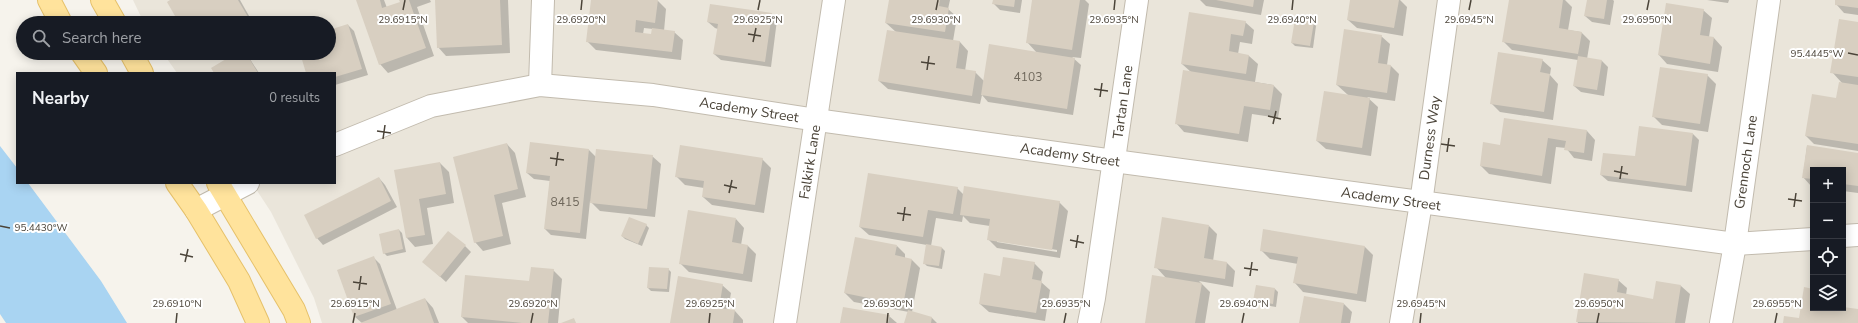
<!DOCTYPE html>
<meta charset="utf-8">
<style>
body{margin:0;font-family:"Nunito Sans",sans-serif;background:#20242c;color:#f1f3f6}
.controls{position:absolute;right:12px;bottom:12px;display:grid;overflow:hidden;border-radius:0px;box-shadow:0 2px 10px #0003}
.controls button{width:36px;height:36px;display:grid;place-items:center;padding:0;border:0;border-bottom:1px solid #363941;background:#171b24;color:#f1f3f6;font:20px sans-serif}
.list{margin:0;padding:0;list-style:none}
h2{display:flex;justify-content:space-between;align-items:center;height:52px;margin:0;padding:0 16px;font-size:17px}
h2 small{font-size:13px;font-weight:400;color:#9ea1a6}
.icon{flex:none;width:22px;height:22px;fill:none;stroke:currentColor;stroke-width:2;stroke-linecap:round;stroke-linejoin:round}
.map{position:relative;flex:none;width:1858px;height:323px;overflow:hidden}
.search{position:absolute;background:#171b24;box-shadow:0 2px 10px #0003;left:16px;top:16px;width:320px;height:44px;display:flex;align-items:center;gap:10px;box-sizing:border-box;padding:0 14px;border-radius:22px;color:#9ea1a6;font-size:15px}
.panel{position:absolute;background:#171b24;box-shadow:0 2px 10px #0003;left:16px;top:72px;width:320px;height:112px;border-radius:0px}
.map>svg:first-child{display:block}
</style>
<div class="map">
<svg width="1858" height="323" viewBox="0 0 1858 323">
<rect width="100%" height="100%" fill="#f6f3ec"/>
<path fill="#eae5da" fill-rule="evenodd" d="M133,0H1858V323H322L314,298L271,212L252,183H335V73H177L163,53H329V23H144ZM1813,170H1843V308H1813Z"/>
<path fill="#a9d4f2" d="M0,146L17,168V183H28L101,281L127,323H6L0,314Z"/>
<g fill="#0003" fill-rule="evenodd">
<path d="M172,0H240L253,23H181L168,2Z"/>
<path d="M357,0H384L387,8L401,3L400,0H430L431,2L417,7L434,56L388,73L380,64Z"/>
<path d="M436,0H508L510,53L446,56L438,47Z"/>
<path d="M592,0L658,1L666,9L664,31L674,32L683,40L681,60L596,50L587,41ZM644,28L653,29L652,35L643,34Z"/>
<path d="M890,0H950L948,9L957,17L953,41L960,42L968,51L965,71L975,72L984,81L1037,53L1027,42L1033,0H1085L1089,4L1081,58L1072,57L1081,65L1073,115L988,102L982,95L980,104L888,89L879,81L896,32L886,23Z"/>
<path d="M994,0H1022L1020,13L1000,10L993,3Z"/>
<path d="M1200,0H1264L1261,15L1206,6Z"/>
<path d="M1351,0H1400L1407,7L1403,36L1357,28L1348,20Z"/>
<path d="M1510,0H1565L1572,7L1568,30L1581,32L1590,41L1587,59L1602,61L1608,67L1604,96L1581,92L1574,86L1578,60L1512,50L1503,41Z"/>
<path d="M1588,0H1613L1614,1L1610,25L1592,22L1585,16Z"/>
<path d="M1707,0H1729L1728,3Z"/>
<path d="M1836,0H1858V15L1844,13L1836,4Z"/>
<path d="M1703,10L1712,18L1709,37L1714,38L1722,47L1718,72L1667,64L1659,55Z"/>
<path d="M771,14L777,20L771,67L721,60L714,54L718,29L715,28L708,22Z"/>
<path d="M1245,22L1254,30L1252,44L1240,42L1238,54L1249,56L1258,64L1255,82L1273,85L1282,94L1278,118L1252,114L1248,142L1184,132L1176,123L1191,72L1182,64Z"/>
<path d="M1313,23L1316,26L1313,48L1295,46L1292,43Z"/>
<path d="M1858,23V151L1814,144L1806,136L1837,99L1842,83L1832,72Z"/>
<path d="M348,25L354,31L368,75L335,85V73H307L301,53H329V31Z"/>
<path d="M1381,36L1390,44L1387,65L1391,66L1399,74L1395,101L1367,97L1378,107L1371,156L1326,149L1317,141L1348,95L1337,85Z"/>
<path d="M198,53H214L204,59Z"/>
<path d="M237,53H246L259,73H216Z"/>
<path d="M1542,60L1551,68L1550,75L1558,84L1553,120L1500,112L1491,103Z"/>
<path d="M1707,75L1716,84L1708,132L1662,125L1653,116Z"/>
<path d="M1587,131L1595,140L1592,161L1574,158L1566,148L1556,147L1551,184L1489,174L1481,166L1501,146Z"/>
<path d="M1693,134L1699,140L1692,192L1608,181L1601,175L1636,157Z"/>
<path d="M507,144L515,153L526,197L502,203L511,244L483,251L475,242Z"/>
<path d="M1807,146L1858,154V193L1843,191V170H1813V186H1811L1803,177Z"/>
<path d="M589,150L596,157L652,156L661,164L655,217L600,211L590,201L586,239L551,235L545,229L550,181L534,179L527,173Z"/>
<path d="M762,159L771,168L764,213L712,205L703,197L704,188L685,185L676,176Z"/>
<path d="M440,163L449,172L454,203L427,208L433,244L415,247L407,238L396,171Z"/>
<path d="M379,178L385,185L397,207L323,245L317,238Z"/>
<path d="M957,188L964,195L1059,202L1068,211L1060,258L997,248L988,239L990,226L970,223L963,216L962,222L936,218L931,246L942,248L945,251L942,269L927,266L924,263L927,245L869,235L860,227ZM997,240L1057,250V252L997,242Z"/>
<path d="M736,219L744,228L741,245L748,246L756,254L752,282L689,272L680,263Z"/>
<path d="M646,225L649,228L642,246L625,239L622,236Z"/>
<path d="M1209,226L1217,234L1213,261L1227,263L1235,271L1233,287L1199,281L1210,292L1205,323H1146L1166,278L1156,267Z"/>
<path d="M399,230L402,233L406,252L387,256L384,253Z"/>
<path d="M465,246L471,252L446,282L424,262Z"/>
<path d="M897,246L905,254V258L912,260L920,268L912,312L932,318L937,323H906L909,312L854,302L845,293Z"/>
<path d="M1365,247L1373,255L1366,302L1303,292L1295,283L1298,264L1270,259L1261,250Z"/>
<path d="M374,258L380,264L397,310L425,299L433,308L439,323H362L355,317L339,270Z"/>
<path d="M1034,263L1043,272L1041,282L1050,290L1045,321L989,312L980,304L1001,277Z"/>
<path d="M668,269L671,272L669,292L651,291L648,288Z"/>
<path d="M553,270L562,279L558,323H468L462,317Z"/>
<path d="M1618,280L1627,288L1626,295L1654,300L1657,282L1681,286L1690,294L1685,323H1578L1577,321Z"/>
<path d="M722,285L731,293L728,310L735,311L743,320V323H671Z"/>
<path d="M1275,289L1278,292L1276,307L1258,304L1254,301Z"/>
<path d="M1813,290V308H1843V300L1845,302L1844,308L1858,310V323H1784L1799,320Z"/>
<path d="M1344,304L1352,312L1350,323H1300Z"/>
<path d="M889,316L897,323H841Z"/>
</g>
<g fill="#d8cfc1">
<path d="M170,0H238L251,22L179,23L167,2Z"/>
<path d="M356,0H380L382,8L400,2L399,0H409L426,48L379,65Z"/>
<path d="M435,0H500L502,45L437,48Z"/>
<path d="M591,0H658L655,23L636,20L635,32L651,34L652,28L675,31L672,52L586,42Z"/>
<path d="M889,0H940L939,6L949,8L945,32L885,23Z"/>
<path d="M993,0H1015L1014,7L992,4Z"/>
<path d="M1032,0H1080L1072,50L1026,43Z"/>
<path d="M1216,0H1254L1253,7Z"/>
<path d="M1350,0H1399L1394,28L1347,20Z"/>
<path d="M1509,0H1563L1559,28L1582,32L1578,54L1502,42Z"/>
<path d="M1587,0H1607L1604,19L1584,16Z"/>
<path d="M1835,0H1858V8L1835,5Z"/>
<path d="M1666,3L1704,9L1700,35L1714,37L1710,64L1658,55Z"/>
<path d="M710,4L772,13L765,62L713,54L718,24L707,22Z"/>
<path d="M1189,12L1246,21L1243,36L1231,34L1229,51L1249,55L1246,74L1181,64Z"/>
<path d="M309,18L310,23H292Z"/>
<path d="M1295,19L1314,22L1310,46L1291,43Z"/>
<path d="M1839,19L1858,22V77L1830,73Z"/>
<path d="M348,24L362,69L335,77V73H306L300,53H329V30Z"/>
<path d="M1344,29L1382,35L1378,63L1391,65L1387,93L1336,85Z"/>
<path d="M887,30L960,41L956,68L976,71L972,96L878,81Z"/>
<path d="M989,44L1075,58L1067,109L981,95Z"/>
<path d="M1498,52L1543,59L1540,72L1550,74L1544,112L1490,104Z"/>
<path d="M236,53H246L258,73H214L211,68Z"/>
<path d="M1578,56L1602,60L1597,90L1573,86Z"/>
<path d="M1660,67L1708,74L1700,124L1652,117Z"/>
<path d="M1183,70L1274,85L1270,110L1244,106L1239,134L1175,124Z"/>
<path d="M1839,82L1858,85V144L1805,136L1812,94L1836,98Z"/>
<path d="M1324,91L1370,98L1362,148L1316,141Z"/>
<path d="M1504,118L1587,130L1584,153L1564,150L1566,141L1548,138L1542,176L1480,166L1483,142L1500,145Z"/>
<path d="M1639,126L1693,133L1686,186L1600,175L1603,153L1635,156Z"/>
<path d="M530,142L589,149L580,233L544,229L550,176L526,173Z"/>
<path d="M507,143L518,189L494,195L503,236L474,243L453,157Z"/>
<path d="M680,145L763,158L755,205L702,197L704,181L675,177Z"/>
<path d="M1807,145L1858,153V186L1843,184V170H1813V179L1802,178Z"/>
<path d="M596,149L653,155L647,209L590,203Z"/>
<path d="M440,162L446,194L419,199L425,235L406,238L394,170Z"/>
<path d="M868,173L958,187L953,214L928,210L923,237L859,227Z"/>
<path d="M379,177L391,201L316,239L304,215Z"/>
<path d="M964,186L1060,201L1052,250L987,240L990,219L960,215Z"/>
<path d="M688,210L736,218L732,242L748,245L743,274L679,264Z"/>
<path d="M629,217L647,224L638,244L621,236Z"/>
<path d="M1162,217L1209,225L1204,258L1227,262L1225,279L1154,268Z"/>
<path d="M399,229L403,249L383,254L379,234Z"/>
<path d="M1263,229L1365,246L1357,294L1293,283L1298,257L1260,251Z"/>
<path d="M448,231L466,245L440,277L422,262Z"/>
<path d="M855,237L897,245L895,255L912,259L903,305L844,293Z"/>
<path d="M926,244L942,247L939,266L923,264Z"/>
<path d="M374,256L391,304L354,317L337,270Z"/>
<path d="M1003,257L1035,262L1032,279L1042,281L1036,313L979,304L984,273L1000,276Z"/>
<path d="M531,267L554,269L548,323H522L461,317L465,275L529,281Z"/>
<path d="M649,267L669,268L667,289L647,288Z"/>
<path d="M1584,273L1619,279L1617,292L1653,299L1656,281L1681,285L1675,323L1576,322Z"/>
<path d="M1152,275L1202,283L1195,323H1145Z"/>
<path d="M678,276L723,284L719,308L735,310L733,323H670Z"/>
<path d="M1256,285L1275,288L1273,304L1253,301Z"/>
<path d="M1804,287L1813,289V308L1843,307L1858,309V323H1783L1784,316L1799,318Z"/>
<path d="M1304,296L1344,303L1341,323H1299Z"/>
<path d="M425,298L434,323H360Z"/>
<path d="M843,307L890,315L888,323H840Z"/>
<path d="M908,310L932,317L931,323H904Z"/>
<path d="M574,318L576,323H561Z"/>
</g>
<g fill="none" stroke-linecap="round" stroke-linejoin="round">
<g stroke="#c2bbae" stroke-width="24">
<g id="minor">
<path d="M540,85L543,0"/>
<path d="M335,145L431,106L540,85L653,95L817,120L1114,161L1735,244L1813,239"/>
<path d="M196,210L248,183"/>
<path d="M1843,236L1858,235"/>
<path d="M785,323L834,0"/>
<path d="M1089,323L1094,298L1137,0"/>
<path d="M1401,323L1421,203L1449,0"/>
<path d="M1721,323L1735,244L1769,0"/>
</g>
</g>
<g stroke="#e6c16a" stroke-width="24">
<g id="major">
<path d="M49,0L61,23"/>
<path d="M102,0L115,23"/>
<path d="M82,53L96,73"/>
<path d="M131,53L142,73"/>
<path d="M177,183L196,210L239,281L258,323"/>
<path d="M218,183L294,310L299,323"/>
</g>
</g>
<use href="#minor" stroke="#fff" stroke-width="22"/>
<use href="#major" stroke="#ffe39c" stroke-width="22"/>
</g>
<path fill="none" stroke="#4b4439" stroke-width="1.5" d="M403,10L405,0M581,10L582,0M758,10L760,0M936,10L938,0M1114,10L1115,0M1292,10L1293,0M1469,10L1471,0M1647,10L1649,0M748,34L761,36M753,42L756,28M1848,53L1858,55M921,62L935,64M927,70L929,56M1094,89L1108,91M1100,97L1102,83M1268,116L1281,119M1273,124L1276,111M377,131L391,133M383,139L385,125M1441,144L1455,146M1447,152L1449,138M550,158L564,160M556,166L558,152M1614,171L1628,174M1620,179L1622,166M724,185L737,188M729,193L732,180M1788,199L1802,201M1794,207L1796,193M897,213L911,215M903,221L905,207M0,226L10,228M1070,240L1084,243M1076,248L1078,235M180,254L193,257M185,262L188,249M1244,268L1258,270M1250,276L1252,262M353,282L367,284M359,290L361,276M176,323L177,313M353,323L355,313M531,323L533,313M709,323L710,313M887,323L888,313M1064,323L1066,313M1242,323L1244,313M1420,323L1421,313M1597,323L1599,313M1775,323L1777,313"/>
<g text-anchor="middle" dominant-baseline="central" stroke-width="4" stroke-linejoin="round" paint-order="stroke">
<g font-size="12" fill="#6e675b">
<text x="1028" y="77">4103</text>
<text x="565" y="202">8415</text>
</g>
<g font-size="14" fill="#4b4439" stroke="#fff">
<text transform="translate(1123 102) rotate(-82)">Tartan Lane</text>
<text transform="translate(749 110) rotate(9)">Academy Street</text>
<text transform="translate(1430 138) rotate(-82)">Durness Way</text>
<text transform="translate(1070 155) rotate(8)">Academy Street</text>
<text transform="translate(810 162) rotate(-81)">Falkirk Lane</text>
<text transform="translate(1746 162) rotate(-82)">Grennoch Lane</text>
<text transform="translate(1391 199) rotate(8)">Academy Street</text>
</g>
</g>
<g font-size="10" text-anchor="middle" fill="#4b4439" stroke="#fff" stroke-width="4" stroke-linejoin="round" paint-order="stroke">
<text x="403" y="23">29.6915°N</text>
<text x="581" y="23">29.6920°N</text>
<text x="758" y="23">29.6925°N</text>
<text x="936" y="23">29.6930°N</text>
<text x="1114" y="23">29.6935°N</text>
<text x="1292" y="23">29.6940°N</text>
<text x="1469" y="23">29.6945°N</text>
<text x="1647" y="23">29.6950°N</text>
<text x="1817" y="57">95.4445°W</text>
<text x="41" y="231">95.4430°W</text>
<text x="177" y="307">29.6910°N</text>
<text x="355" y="307">29.6915°N</text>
<text x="533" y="307">29.6920°N</text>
<text x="710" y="307">29.6925°N</text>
<text x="888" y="307">29.6930°N</text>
<text x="1066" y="307">29.6935°N</text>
<text x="1244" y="307">29.6940°N</text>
<text x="1421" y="307">29.6945°N</text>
<text x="1599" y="307">29.6950°N</text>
<text x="1777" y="307">29.6955°N</text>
</g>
</svg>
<div class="controls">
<button>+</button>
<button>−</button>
<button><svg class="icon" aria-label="locate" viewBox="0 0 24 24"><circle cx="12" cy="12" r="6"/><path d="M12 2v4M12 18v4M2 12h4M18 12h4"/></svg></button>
<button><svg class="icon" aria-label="layers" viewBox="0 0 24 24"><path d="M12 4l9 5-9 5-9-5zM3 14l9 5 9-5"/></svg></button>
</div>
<div class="search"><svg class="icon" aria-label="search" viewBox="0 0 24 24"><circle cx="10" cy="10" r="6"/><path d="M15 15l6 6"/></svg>Search here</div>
<section class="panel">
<h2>Nearby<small>0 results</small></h2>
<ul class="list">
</ul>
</section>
</div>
